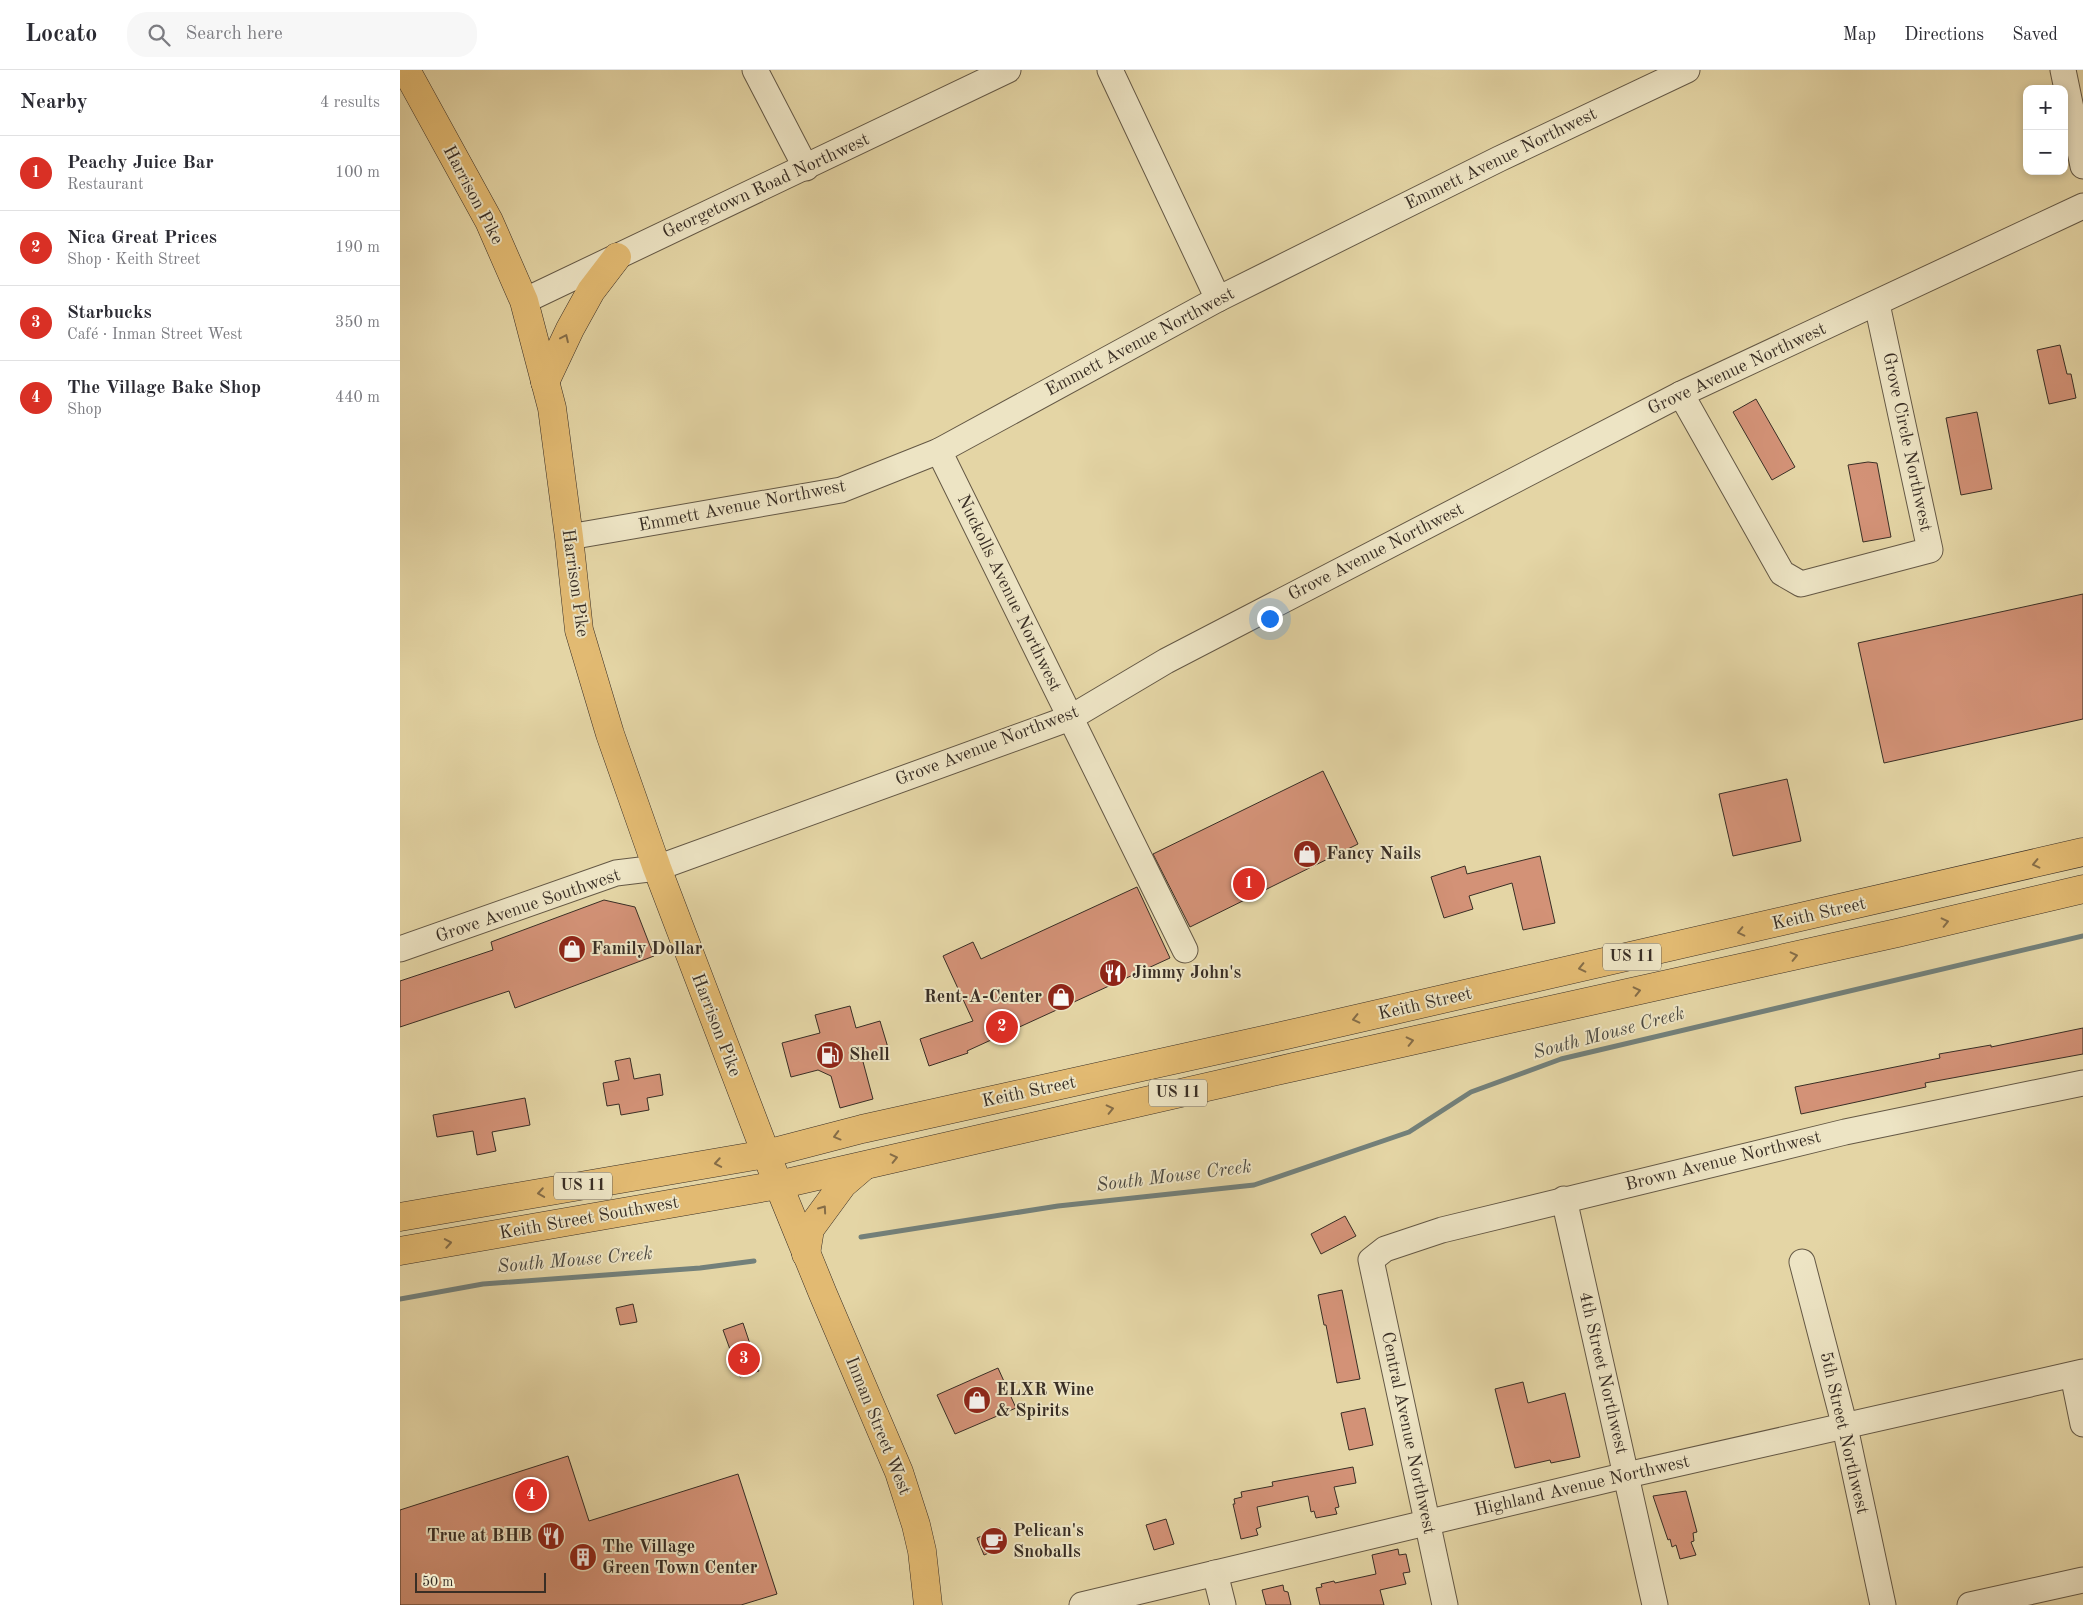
<!DOCTYPE html>
<meta charset="utf-8">
<style>
body{margin:0;font-family:"Old Standard TT",serif;background:#f7f7f7;color:#2b2b33}
.controls{position:absolute;right:15px;top:15px;display:grid;overflow:hidden;border-radius:10px;box-shadow:0 2px 8px #0003}
.controls button{width:45px;height:45px;display:grid;place-items:center;padding:0;border:0;border-bottom:1px solid #e1e1e2;background:#fff;color:#2b2b33;font:25px sans-serif}
.scale{position:absolute;left:15px;bottom:12px;width:131px;box-sizing:border-box;padding-left:5px;border:2px solid #392e25;border-top:0;font-size:14px;line-height:18px;white-space:nowrap;color:#392e25;-webkit-text-stroke:4px #ede4c4;paint-order:stroke}
.you{position:absolute;left:869px;top:548px;width:18px;height:18px;margin:-12px;border:4px solid #fff;border-radius:50%;background:#1a73e8;box-shadow:0 0 0 8px #1a73e833}
.badge{display:grid;place-items:center;width:32px;height:32px;border-radius:50%;background:#d93025;color:#fff;font-size:16px;font-weight:700}
.pin{position:absolute;translate:-50% -50%;border:2px solid #fff;box-shadow:0 1px 5px #0006}
.list{margin:0;padding:0;list-style:none}
h2{display:flex;justify-content:space-between;align-items:center;height:65px;margin:0;padding:0 20px;font-size:21px}
h2 small{font-size:16px;font-weight:400;color:#7c7c81}
.list li{display:grid;grid-template-columns:32px 1fr auto;gap:15px;align-items:center;box-sizing:border-box;height:75px;padding:0 20px;border-top:1px solid #e1e1e2}
.list b{display:block;font-size:19px;white-space:nowrap}
.list p{margin:0;font-size:16px;white-space:nowrap;color:#7c7c81}
.list em{font-size:16px;font-style:normal;color:#7c7c81}
.icon{flex:none;width:28px;height:28px;fill:none;stroke:currentColor;stroke-width:2;stroke-linecap:round;stroke-linejoin:round}
.map{position:relative;flex:none;width:1683px;height:1535px;overflow:hidden}
header{display:flex;align-items:center;gap:30px;box-sizing:border-box;height:70px;padding:0 25px;background:#fff;border-bottom:1px solid #e1e1e2}
header strong{font-size:24px}
nav{display:flex;gap:28px;margin-inline-start:auto;font-size:18px}
.search{width:350px;height:45px;background:#f7f7f7;display:flex;align-items:center;gap:12px;box-sizing:border-box;padding:0 18px;border-radius:20px;color:#7c7c81;font-size:19px}
main{display:flex}
aside{flex:1;background:#fff}
.map>svg:first-child{display:block}
</style>
<header>
<strong>Locato</strong>
<div class="search"><svg class="icon" aria-label="search" viewBox="0 0 24 24"><circle cx="10" cy="10" r="6"/><path d="M15 15l6 6"/></svg>Search here</div>
<nav><a>Map</a><a>Directions</a><a>Saved</a></nav>
</header>
<main>
<aside>
<h2>Nearby<small>4 results</small></h2>
<ul class="list">
<li><span class="badge">1</span><div><b>Peachy Juice Bar</b><p>Restaurant</p></div><em>100 m</em></li>
<li><span class="badge">2</span><div><b>Nica Great Prices</b><p>Shop · Keith Street</p></div><em>190 m</em></li>
<li><span class="badge">3</span><div><b>Starbucks</b><p>Café · Inman Street West</p></div><em>350 m</em></li>
<li><span class="badge">4</span><div><b>The Village Bake Shop</b><p>Shop</p></div><em>440 m</em></li>
</ul>
</aside>
<div class="map">
<svg width="1683" height="1535" viewBox="0 0 1683 1535">
<rect width="100%" height="100%" fill="#e4d5a5"/>
<filter id="stains"><feTurbulence type="fractalNoise" baseFrequency=".004" numOctaves="4"/><feColorMatrix values="0 0 0 0 .2 0 0 0 0 .09 0 0 0 0 .02 0 0 0 .5 -.17"/></filter>
<radialGradient id="worn" r=".72"><stop offset=".6" stop-color="#630" stop-opacity="0"/><stop offset="1" stop-color="#630" stop-opacity=".3"/></radialGradient>
<g fill="none" stroke-linecap="round" stroke-linejoin="round">
<g stroke="#73807a" stroke-width="5">
<path d="M461,1167L658,1136L854,1115L1009,1062L1071,1022L1161,989L1683,866"/>
<path d="M0,1229L83,1214L300,1198L354,1191"/>
</g>
</g>
<g fill="#d39277" stroke="#392e25">
<path d="M1660,275L1667,304H1671L1676,328L1649,334L1637,280Z"/>
<path d="M1356,329L1395,397L1372,410L1333,342Z"/>
<path d="M1577,342L1592,419L1561,425L1546,348Z"/>
<path d="M1468,392L1477,393L1491,467L1463,472L1448,395Z"/>
<path d="M1683,524V649L1484,693L1458,573Z"/>
<path d="M923,701L958,774L790,857L753,784Z"/>
<path d="M1387,709L1401,771L1333,786L1319,724Z"/>
<path d="M1140,786L1155,853L1123,860L1112,813L1069,826L1073,839L1044,848L1031,807L1065,796L1067,804Z"/>
<path d="M737,817L770,888L567,981L568,983L529,996L520,969L573,951L543,886L573,872L581,889Z"/>
<path d="M204,830L235,837L254,886L115,938L109,921L0,957V911L93,880L91,872Z"/>
<path d="M450,936L456,958L480,951L489,981L462,988L473,1029L440,1038L431,1006L418,1000L391,1007L382,973L420,963L415,945Z"/>
<path d="M1683,958V984L1525,1013L1526,1017L1401,1044L1395,1017L1540,988L1539,984L1591,975V977Z"/>
<path d="M230,988L234,1009L260,1004L263,1025L247,1028L249,1040L221,1045L219,1034L207,1036L203,1013L219,1010L215,991Z"/>
<path d="M125,1028L130,1055L92,1062L96,1081L77,1085L73,1061L37,1067L33,1045Z"/>
<path d="M945,1146L956,1166L921,1184L911,1164Z"/>
<path d="M942,1220L960,1309L937,1313L926,1255H924L918,1225Z"/>
<path d="M233,1234L237,1252L220,1255L216,1238Z"/>
<path d="M343,1253L359,1301L340,1307L323,1260Z"/>
<path d="M598,1298L616,1338L555,1364L537,1325Z"/>
<path d="M1123,1312L1128,1333L1165,1323L1180,1387L1151,1393L1150,1390L1115,1398L1095,1319Z"/>
<path d="M965,1338L973,1375L949,1380L941,1343Z"/>
<path d="M168,1386L189,1451L338,1404L377,1524L341,1535H0V1440Z"/>
<path d="M953,1397L956,1413L934,1417L939,1437L935,1438L937,1444L916,1448L914,1441L911,1442L908,1426L857,1437L861,1457L856,1459L858,1465L841,1469L833,1434H835L834,1429L842,1427L841,1422L873,1416L872,1412Z"/>
<path d="M1286,1421L1297,1462L1293,1463L1294,1471L1291,1472L1296,1485L1280,1489L1276,1475L1272,1477L1270,1469L1268,1470L1253,1426Z"/>
<path d="M766,1449L774,1474L754,1480L746,1455Z"/>
<path d="M600,1458L607,1475L584,1485L577,1468Z"/>
<path d="M998,1479L999,1485L1006,1484L1010,1502L1003,1503L1006,1514L980,1520L984,1535H920L916,1518L922,1517L921,1514L934,1511L935,1513L976,1504L972,1485Z"/>
<path d="M883,1515L884,1521L888,1522L891,1535H866L862,1520Z"/>
</g>
<g fill="none" stroke-linecap="round" stroke-linejoin="round">
<g stroke="#645845" stroke-width="27">
<g id="minor">
<path d="M355,0L406,98"/>
<path d="M710,0L818,229"/>
<path d="M1663,0L1683,96"/>
<path d="M124,231L608,0"/>
<path d="M1281,324L1382,503L1401,514L1530,480L1477,234"/>
<path d="M539,381L785,880"/>
<path d="M169,467L441,420L539,381L818,229L1099,89L1287,0"/>
<path d="M0,879L216,803L257,798L670,648L766,591L1281,324L1683,136"/>
<path d="M1164,1129L1255,1535"/>
<path d="M1402,1192L1445,1357L1483,1535"/>
<path d="M1673,1305L1683,1354"/>
<path d="M815,1503L823,1535"/>
<path d="M682,1535L1227,1405L1683,1302"/>
<path d="M1045,1535L971,1190L985,1179L1042,1160L1445,1062L1683,1013"/>
<path d="M1570,1535L1683,1510"/>
</g>
</g>
<g stroke="#392e25" stroke-width="29">
<g id="major">
<path d="M6,0L89,151L124,231L152,338L169,467L179,560L210,664L257,798L366,1084L423,1224L499,1402L516,1455L522,1481L528,1535"/>
<path d="M145,312L170,259L191,221L217,187"/>
<path d="M0,1147L366,1084L462,1059L886,965L1683,782"/>
<path d="M0,1181L378,1115L894,997L1497,863L1683,819"/>
<path d="M406,1184L410,1159L443,1114L464,1096"/>
</g>
</g>
<use href="#minor" stroke="#ede4c4" stroke-width="25"/>
<use href="#major" stroke="#e2ba72" stroke-width="28"/>
</g>
<defs><path id="oneway-chevron" d="M-2-3.5L2.5 0L-2 3.5" fill="none" stroke-width="1.6" stroke-linecap="round" stroke-linejoin="round" transform="scale(1.25)"/></defs>
<g stroke="#856d48">
<use href="#oneway-chevron" transform="translate(165 268) rotate(-65)"/>
<use href="#oneway-chevron" transform="translate(1636 794) rotate(167)"/>
<use href="#oneway-chevron" transform="translate(1545 852) rotate(-13)"/>
<use href="#oneway-chevron" transform="translate(1341 862) rotate(167)"/>
<use href="#oneway-chevron" transform="translate(1394 886) rotate(-13)"/>
<use href="#oneway-chevron" transform="translate(1182 898) rotate(167)"/>
<use href="#oneway-chevron" transform="translate(1237 921) rotate(-13)"/>
<use href="#oneway-chevron" transform="translate(956 949) rotate(167)"/>
<use href="#oneway-chevron" transform="translate(1010 971) rotate(-13)"/>
<use href="#oneway-chevron" transform="translate(710 1039) rotate(-13)"/>
<use href="#oneway-chevron" transform="translate(437 1066) rotate(165)"/>
<use href="#oneway-chevron" transform="translate(494 1088) rotate(-13)"/>
<use href="#oneway-chevron" transform="translate(318 1093) rotate(170)"/>
<use href="#oneway-chevron" transform="translate(141 1123) rotate(171)"/>
<use href="#oneway-chevron" transform="translate(423 1139) rotate(-55)"/>
<use href="#oneway-chevron" transform="translate(48 1173) rotate(-10)"/>
</g>
<defs>
<g id="shop-disc" transform="scale(1.4375)"><circle r="9.5" fill="#8f2418" stroke="#ede4c4"/><path d="M-5-2.5h2.3a2.7 3.5 0 0 1 5.4 0H5L5.5 6h-11ZM-1.5-2.5h3a1.5 2.3 0 0 0-3 0Z" fill="#fff"/></g>
<g id="restaurant-disc" transform="scale(1.4375)"><circle r="9.5" fill="#8f2418" stroke="#ede4c4"/><path d="M-5-6h1v4h1v-4h1v4h1v-4h1v5L-1.5 .5V6h-2V.5L-5-1ZM5-6V6H3V1.5H1.5Q1.5-4 5-6Z" fill="#fff"/></g>
<g id="fuel-disc" transform="scale(1.4375)"><circle r="9.5" fill="#8f2418" stroke="#ede4c4"/><path d="M-5.5-6h7V0h2V4h1.3V-2.5L3-4.5l.8-.8L6-3V5H2.5V1h-1V6h-7ZM-4.2-4.7v3.2H.2V-4.7Z" fill="#fff"/></g>
<g id="cafe-disc" transform="scale(1.4375)"><circle r="9.5" fill="#8f2418" stroke="#ede4c4"/><path d="M-5.5-4.5H6V0H3Q3 3.5 0 3.5H-2.5Q-5.5 3.5-5.5 0ZM3-3.2v2h1.7v-2ZM-6 4.5H4V6H-6Z" fill="#fff"/></g>
<g id="building-disc" transform="scale(1.4375)"><circle r="9.5" fill="#8f2418" stroke="#ede4c4"/><path d="M-4-6H4V6H1V3H-1V6H-4ZM-2.5-4.3h1.7v1.8h-1.7ZM.8-4.3h1.7v1.8H.8ZM-2.5-1h1.7V.8h-1.7ZM.8-1h1.7V.8H.8Z" fill="#fff"/></g>
</defs>
<g fill-rule="evenodd">
<use href="#shop-disc" x="907" y="784"/>
<use href="#shop-disc" x="172" y="879"/>
<use href="#restaurant-disc" x="713" y="903"/>
<use href="#shop-disc" x="661" y="927"/>
<use href="#fuel-disc" x="430" y="985"/>
<use href="#shop-disc" x="577" y="1330"/>
<use href="#restaurant-disc" x="151" y="1466"/>
<use href="#cafe-disc" x="594" y="1471"/>
<use href="#building-disc" x="183" y="1487"/>
</g>
<g text-anchor="middle" dominant-baseline="central" stroke-width="4" stroke-linejoin="round" paint-order="stroke">
<g fill="#ede4c4" stroke="#6f6555" stroke-width="1">
<rect x="1203" y="873.5" width="58" height="27" rx="4"/>
<rect x="749" y="1009.5" width="58" height="27" rx="4"/>
<rect x="154" y="1102.5" width="58" height="27" rx="4"/>
</g>
<g font-size="16" font-weight="bold" fill="#392e25">
<text x="1232" y="887">US 11</text>
<text x="778" y="1023">US 11</text>
<text x="183" y="1116">US 11</text>
</g>
<g font-size="18" fill="#392e25" stroke="#ede4c4">
<text transform="translate(1101 89) rotate(-26)">Emmett Avenue Northwest</text>
<text transform="translate(366 116) rotate(-25)">Georgetown Road Northwest</text>
<text transform="translate(73 125) rotate(62)">Harrison Pike</text>
<text transform="translate(740 272) rotate(-28)">Emmett Avenue Northwest</text>
<text transform="translate(1337 299) rotate(-25)">Grove Avenue Northwest</text>
<text transform="translate(1507 372) rotate(78)">Grove Circle Northwest</text>
<text transform="translate(342 436) rotate(-11)">Emmett Avenue Northwest</text>
<text transform="translate(976 482) rotate(-27)">Grove Avenue Northwest</text>
<text transform="translate(175 513) rotate(82)">Harrison Pike</text>
<text transform="translate(609 523) rotate(64)">Nuckolls Avenue Northwest</text>
<text transform="translate(587 676) rotate(-21)">Grove Avenue Northwest</text>
<text transform="translate(128 836) rotate(-19)">Grove Avenue Southwest</text>
<text transform="translate(1419 844) rotate(-13)">Keith Street</text>
<text transform="translate(1025 934) rotate(-13)">Keith Street</text>
<text transform="translate(316 955) rotate(69)">Harrison Pike</text>
<text transform="translate(629 1022) rotate(-12)">Keith Street</text>
<text transform="translate(1323 1091) rotate(-14)">Brown Avenue Northwest</text>
<text transform="translate(189 1148) rotate(-10)">Keith Street Southwest</text>
<text transform="translate(1203 1303) rotate(77)">4th Street Northwest</text>
<text transform="translate(478 1356) rotate(68)">Inman Street West</text>
<text transform="translate(1008 1363) rotate(78)">Central Avenue Northwest</text>
<text transform="translate(1444 1363) rotate(77)">5th Street Northwest</text>
<text transform="translate(1182 1416) rotate(-13)">Highland Avenue Northwest</text>
</g>
<g font-size="18" font-weight="bold" fill="#392e25" stroke="#ede4c4" text-anchor="start">
<text x="926" y="784">Fancy Nails</text>
<text x="191" y="879">Family Dollar</text>
<text x="732" y="903">Jimmy John's</text>
<text x="642" y="927" text-anchor="end">Rent-A-Center</text>
<text x="449" y="985">Shell</text>
<text x="596" y="1320">ELXR Wine<tspan x="596" dy="21">&amp; Spirits</tspan></text>
<text x="613" y="1461">Pelican's<tspan x="613" dy="21">Snoballs</tspan></text>
<text x="132" y="1466" text-anchor="end">True at BHB</text>
<text x="202" y="1477">The Village<tspan x="202" dy="21">Green Town Center</tspan></text>
</g>
<g font-size="19" font-style="italic" fill="#4c4941" stroke="#ede4c4">
<text transform="translate(1209 964) rotate(-15)">South Mouse Creek</text>
<text transform="translate(774 1107) rotate(-7)">South Mouse Creek</text>
<text transform="translate(175 1191) rotate(-5)">South Mouse Creek</text>
</g>
</g>
<rect width="100%" height="100%" filter="url(#stains)"/>
<rect width="100%" height="100%" fill="url(#worn)"/>
</svg>
<div class="controls">
<button>+</button>
<button>−</button>
</div>
<div class="scale">50 m</div>
<div class="you"></div>
<div class="pin badge" style="left:849px;top:814px">1</div>
<div class="pin badge" style="left:602px;top:957px">2</div>
<div class="pin badge" style="left:344px;top:1289px">3</div>
<div class="pin badge" style="left:131px;top:1425px">4</div>
</div>
</main>
